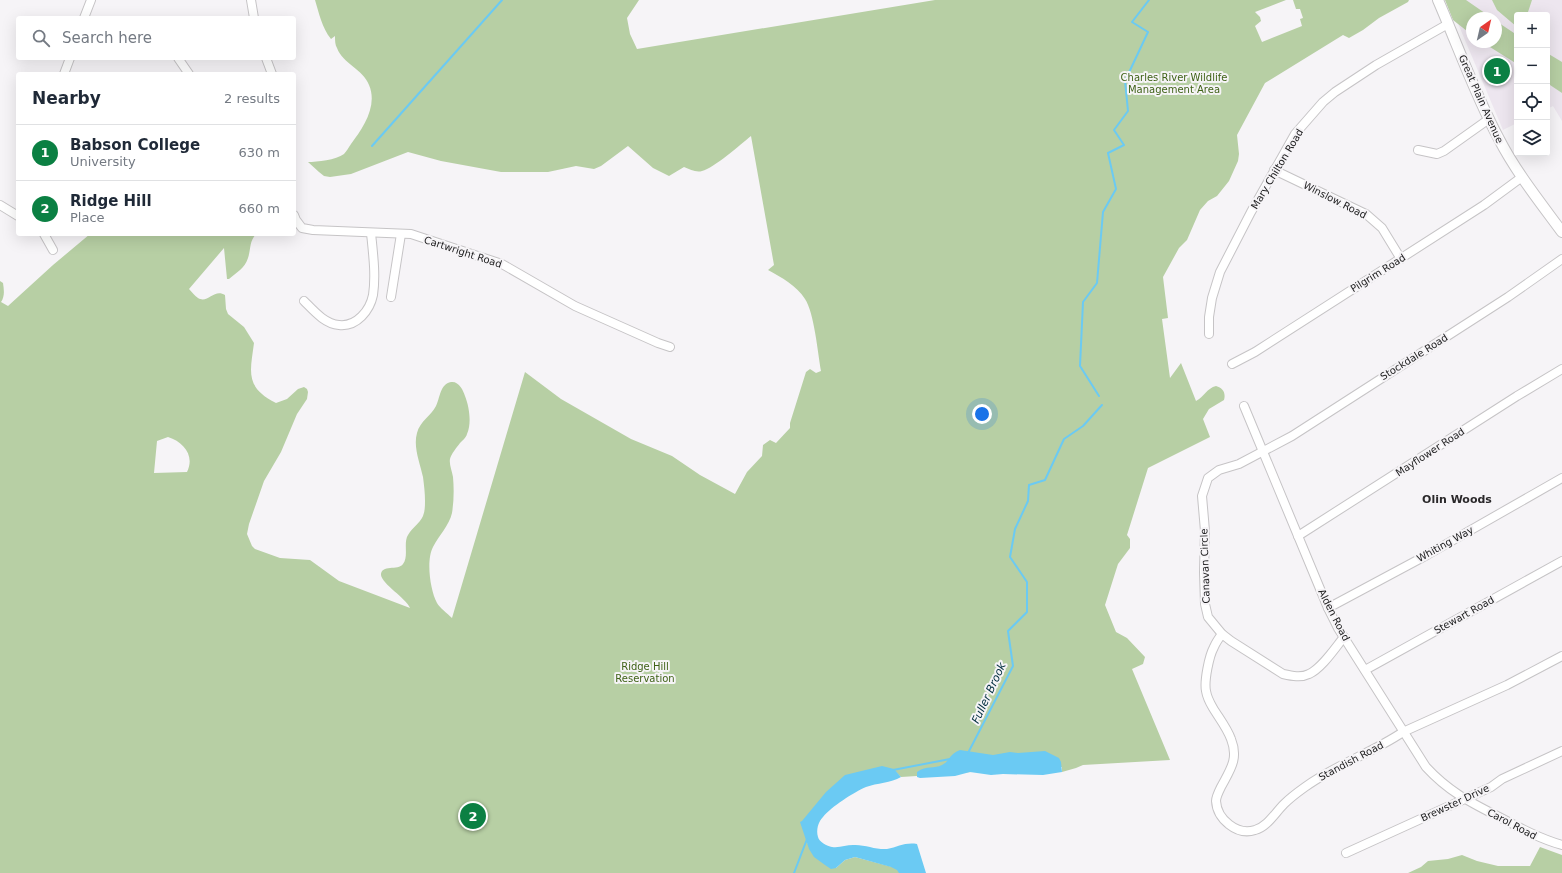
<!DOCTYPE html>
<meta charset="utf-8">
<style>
body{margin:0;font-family:"DejaVu Sans",sans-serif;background:#f2f2f3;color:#1f2937}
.controls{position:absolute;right:12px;top:12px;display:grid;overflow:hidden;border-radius:4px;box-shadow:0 4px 16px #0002}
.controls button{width:36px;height:36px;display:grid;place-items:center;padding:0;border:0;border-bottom:1px solid #e0e1e3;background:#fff;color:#1f2937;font:20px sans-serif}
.compass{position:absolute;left:1466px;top:12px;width:36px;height:36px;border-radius:50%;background:#fff;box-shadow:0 4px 16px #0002;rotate:34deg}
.you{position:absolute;left:982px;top:414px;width:14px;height:14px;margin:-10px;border:3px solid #fff;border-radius:50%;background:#1a73e8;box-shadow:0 0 0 6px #1a73e833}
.badge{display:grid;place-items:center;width:26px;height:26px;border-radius:50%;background:#0b8043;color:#fff;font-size:13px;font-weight:700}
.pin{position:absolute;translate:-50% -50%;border:2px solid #fff;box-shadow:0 1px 4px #0006}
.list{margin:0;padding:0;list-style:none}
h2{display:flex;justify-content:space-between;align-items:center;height:52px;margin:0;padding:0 16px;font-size:17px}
h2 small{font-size:13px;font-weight:400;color:#747a83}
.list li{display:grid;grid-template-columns:26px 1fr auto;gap:12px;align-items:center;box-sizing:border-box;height:56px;padding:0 16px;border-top:1px solid #e0e1e3}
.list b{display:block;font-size:15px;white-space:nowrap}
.list p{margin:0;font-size:13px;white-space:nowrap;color:#747a83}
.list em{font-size:13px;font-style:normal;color:#747a83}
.icon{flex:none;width:22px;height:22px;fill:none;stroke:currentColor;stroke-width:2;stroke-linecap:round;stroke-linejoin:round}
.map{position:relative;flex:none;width:1562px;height:873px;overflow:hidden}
.search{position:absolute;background:#fff;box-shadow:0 4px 16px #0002;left:16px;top:16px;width:280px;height:44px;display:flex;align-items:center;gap:10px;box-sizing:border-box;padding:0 14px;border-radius:4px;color:#747a83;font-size:15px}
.panel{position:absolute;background:#fff;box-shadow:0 4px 16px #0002;left:16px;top:72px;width:280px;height:164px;border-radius:4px}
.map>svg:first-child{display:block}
</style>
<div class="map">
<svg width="1562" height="873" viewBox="0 0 1562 873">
<rect width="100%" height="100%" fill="#f6f4f7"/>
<path fill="#ede6ef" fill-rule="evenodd" d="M1448,0H1562V121L1553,106L1547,109V15H1517V123L1503,130ZM1472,18H1496V42H1472Z"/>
<g fill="#b7cfa4" fill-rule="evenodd">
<path d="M315,0H639L627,18L630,34L637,49L935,0H1286L1255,12L1260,17L1261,21L1255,26L1262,42L1302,26L1300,19L1303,18L1300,9H1296L1293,0H1409L1408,2L1379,18L1363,30L1349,38L1343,35L1265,83L1237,135L1239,154L1238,161L1229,181L1217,196L1208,201L1200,210L1187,240L1179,248L1163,277L1168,318L1162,319L1170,378L1181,363L1196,401C1204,397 1207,388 1216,386C1223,388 1226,393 1224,400L1209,409L1203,419L1210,437L1148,468L1127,535L1130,539V548L1118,564L1105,605L1116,632L1127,638L1145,657L1143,664L1132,669L1170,760L1083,765L1076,768L1062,772V767L917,775V776L901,777L895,771L832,799L807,843L836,868L845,860L855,857L900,869L902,873H0V281L3,283C4,290 5,296 1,302L8,306L53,265L90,234H256C249,242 251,249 248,258C245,268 236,273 229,279H227L224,248L189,289C192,292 195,296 198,298C208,304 214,288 225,295L226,309L228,314L244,327L254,343C250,373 245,387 276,403L287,399L298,389L304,387L307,389L308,392L307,399L297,414L281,452L264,481L249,524L247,534L252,546L255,549L280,558L310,560L339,581L410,608C406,598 382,584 381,575C381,564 398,571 403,564C409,556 403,543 408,535C412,528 420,523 423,516C425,511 425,506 425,501C425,493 424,485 423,477C420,463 413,447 417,433C420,421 431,416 436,406C440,398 440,384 451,382C459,381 463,390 465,396C469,406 472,423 467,434C466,438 462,441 460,443C457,447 451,454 450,459C449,464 452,471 453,477C454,488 454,501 452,513C449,526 439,535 433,547C426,560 430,590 437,603C440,608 447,613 452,618L525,372L561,399L631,439L672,456L700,475L735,494L747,472L762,456L763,445L770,440L776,443L790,428V423L806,372L810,369L816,373L821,371C818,354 814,312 805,299C797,286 781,277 768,270L774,265L751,136C740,145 714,168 702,171C696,173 690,169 684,167L669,176L653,168L628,146L601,166L594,169L576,166L548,172H501L441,161L408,152L351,174L330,177L324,176L319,172L308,162C317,162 336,160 344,154C346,152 349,147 351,144C363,128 378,106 369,85C363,69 343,64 337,48C335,45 335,40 335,36L331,39C322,28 319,13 315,0ZM168,437C184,442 195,456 187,472L154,473L157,441Z"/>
<path d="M1445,0H1466L1492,18H1472V35L1453,20Z"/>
<path d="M1492,0H1532L1527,15H1517V27L1497,10Z"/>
<path d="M1496,21L1517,35V64L1482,42H1496Z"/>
<path d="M1547,53L1562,62V93L1547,83Z"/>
<path d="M1540,847L1562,855V873H1408L1421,867L1428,861L1448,859L1462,855L1477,861L1498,866H1530Z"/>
</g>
<g fill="#6bcaf3">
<path d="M960,750L993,755L1010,752L1018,753L1045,751L1059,758L1061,762L1062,772L1043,775L1003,774L991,775L970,772L955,776L920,778L917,777V772C927,765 934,769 942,765C950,761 949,754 960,750Z"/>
<path d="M882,766L894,769L901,777C891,783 877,783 866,787C854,792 831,807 823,817C818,822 816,830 818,837C819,842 827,846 832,847C840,848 846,845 853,845C864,844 876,850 887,849C898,847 905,842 917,844L926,873H899L897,870L891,867L855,857L845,860L836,868L831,869L825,865L814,857L809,849L800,822L802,821L826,792L845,775Z"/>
</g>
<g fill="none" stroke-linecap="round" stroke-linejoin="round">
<g stroke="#6bcaf3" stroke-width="2">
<path d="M372,146L502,0"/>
<path d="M1099,396L1080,366L1083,302L1097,283L1103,212L1116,189L1108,153L1124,145L1114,130L1128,111L1125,81L1148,32L1132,22L1149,0"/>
<path d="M968,753L1013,666L1008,631L1027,612V582L1010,557L1015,529L1028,501L1029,485L1045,480L1064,439L1083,426L1102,405"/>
<path d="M893,770L950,759"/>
<path d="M794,873L807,839"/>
</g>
<g stroke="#c6c4c6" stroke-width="10">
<g id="minor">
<path d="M251,0L254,18"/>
<path d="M84,18L91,0"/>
<path d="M178,58L189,74"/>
<path d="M266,58L272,74"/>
<path d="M64,74L70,58"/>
<path d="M1418,150L1437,154L1444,151L1489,119"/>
<path d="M1274,170L1366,214L1382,228L1401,259"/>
<path d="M0,205L18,216"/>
<path d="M294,215L296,220L302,228L313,230L411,234L502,264L575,306L658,343L670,347"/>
<path d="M44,234L53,250"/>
<path d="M391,297L401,234"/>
<path d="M304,301C314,311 325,324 339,325C357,327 370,310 373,295C376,275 373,253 371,233"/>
<path d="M1209,334V317L1212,298L1220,272L1251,212L1295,134L1323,102L1335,92L1376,65L1448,24"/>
<path d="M1232,364L1255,352L1484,205L1522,177"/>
<path d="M1244,406L1328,608L1338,628L1426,767C1450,793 1472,803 1503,819C1522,829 1541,839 1562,845"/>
<path d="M1298,536L1517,396L1562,369"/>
<path d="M1328,608L1427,555L1562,478"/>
<path d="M1222,634C1219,638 1216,642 1214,647C1209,656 1204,681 1206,691C1207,697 1210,703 1213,708C1219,718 1227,728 1231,739C1239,759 1230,770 1221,787C1219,791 1216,797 1216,801C1217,819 1237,836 1255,830C1267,827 1275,813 1284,804C1290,798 1298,792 1305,787C1335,765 1372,753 1403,732L1507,685L1562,656"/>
<path d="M1344,637C1335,648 1322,668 1309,674C1301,678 1292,676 1283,674L1231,641L1222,634L1208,617L1205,604L1204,572L1205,531L1202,496L1208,478L1219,470L1239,464L1292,436L1508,297L1562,259"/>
<path d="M1365,670L1562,561"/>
<path d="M1346,853L1491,787L1502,779L1562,751"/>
</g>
</g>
<g stroke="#c6c4c6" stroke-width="12">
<path id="major" d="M1438,0C1458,46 1475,95 1499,139C1516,172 1540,202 1562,232"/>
</g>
<use href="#minor" stroke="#fff" stroke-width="8"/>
<use href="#major" stroke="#fff" stroke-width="10"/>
</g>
<g text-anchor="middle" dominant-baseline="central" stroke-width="4" stroke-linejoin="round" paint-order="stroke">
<g font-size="10" fill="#3f6217" stroke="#f6f4f7">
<text x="1174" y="77">Charles River Wildlife<tspan x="1174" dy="12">Management Area</tspan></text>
<text x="645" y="666">Ridge Hill<tspan x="645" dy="12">Reservation</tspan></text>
</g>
<g font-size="10" fill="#1c1c1d" stroke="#f6f4f7">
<text transform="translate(1481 99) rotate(66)">Great Plain Avenue</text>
<text transform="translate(1277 169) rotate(-59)">Mary Chilton Road</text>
<text transform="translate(1335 200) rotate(27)">Winslow Road</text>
<text transform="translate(463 252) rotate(18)">Cartwright Road</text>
<text transform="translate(1378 273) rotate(-32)">Pilgrim Road</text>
<text transform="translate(1414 357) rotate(-32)">Stockdale Road</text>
<text transform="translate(1430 452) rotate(-33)">Mayflower Road</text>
<text transform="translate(1445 544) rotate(-29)">Whiting Way</text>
<text transform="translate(1205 566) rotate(-92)">Canavan Circle</text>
<text transform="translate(1334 615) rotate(63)">Alden Road</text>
<text transform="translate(1464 615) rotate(-29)">Stewart Road</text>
<text transform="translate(1351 761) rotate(-28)">Standish Road</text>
<text transform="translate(1455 803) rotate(-25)">Brewster Drive</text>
<text transform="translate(1512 824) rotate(28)">Carol Road</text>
</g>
<g font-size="11" font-weight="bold" fill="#2a282a" stroke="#f6f4f7">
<text x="1457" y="499">Olin Woods</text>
</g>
<g font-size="11" font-style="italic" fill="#002e3f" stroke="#f6f4f7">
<text transform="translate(989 693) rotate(-65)">Fuller Brook</text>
</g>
</g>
</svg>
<div class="controls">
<button>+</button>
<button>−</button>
<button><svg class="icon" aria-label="locate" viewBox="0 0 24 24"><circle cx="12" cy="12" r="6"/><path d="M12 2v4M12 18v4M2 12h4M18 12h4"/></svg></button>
<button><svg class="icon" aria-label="layers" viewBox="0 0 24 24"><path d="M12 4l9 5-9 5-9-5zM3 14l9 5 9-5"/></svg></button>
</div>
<svg class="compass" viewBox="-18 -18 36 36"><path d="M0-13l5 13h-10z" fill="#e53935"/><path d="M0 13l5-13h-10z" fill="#747a83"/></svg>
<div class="you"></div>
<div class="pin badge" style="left:1497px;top:71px">1</div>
<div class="pin badge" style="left:473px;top:816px">2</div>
<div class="search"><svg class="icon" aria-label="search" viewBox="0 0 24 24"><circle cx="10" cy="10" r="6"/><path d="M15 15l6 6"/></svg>Search here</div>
<section class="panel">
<h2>Nearby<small>2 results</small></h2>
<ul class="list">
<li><span class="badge">1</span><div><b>Babson College</b><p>University</p></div><em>630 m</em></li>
<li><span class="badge">2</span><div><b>Ridge Hill</b><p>Place</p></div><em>660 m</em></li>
</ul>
</section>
</div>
